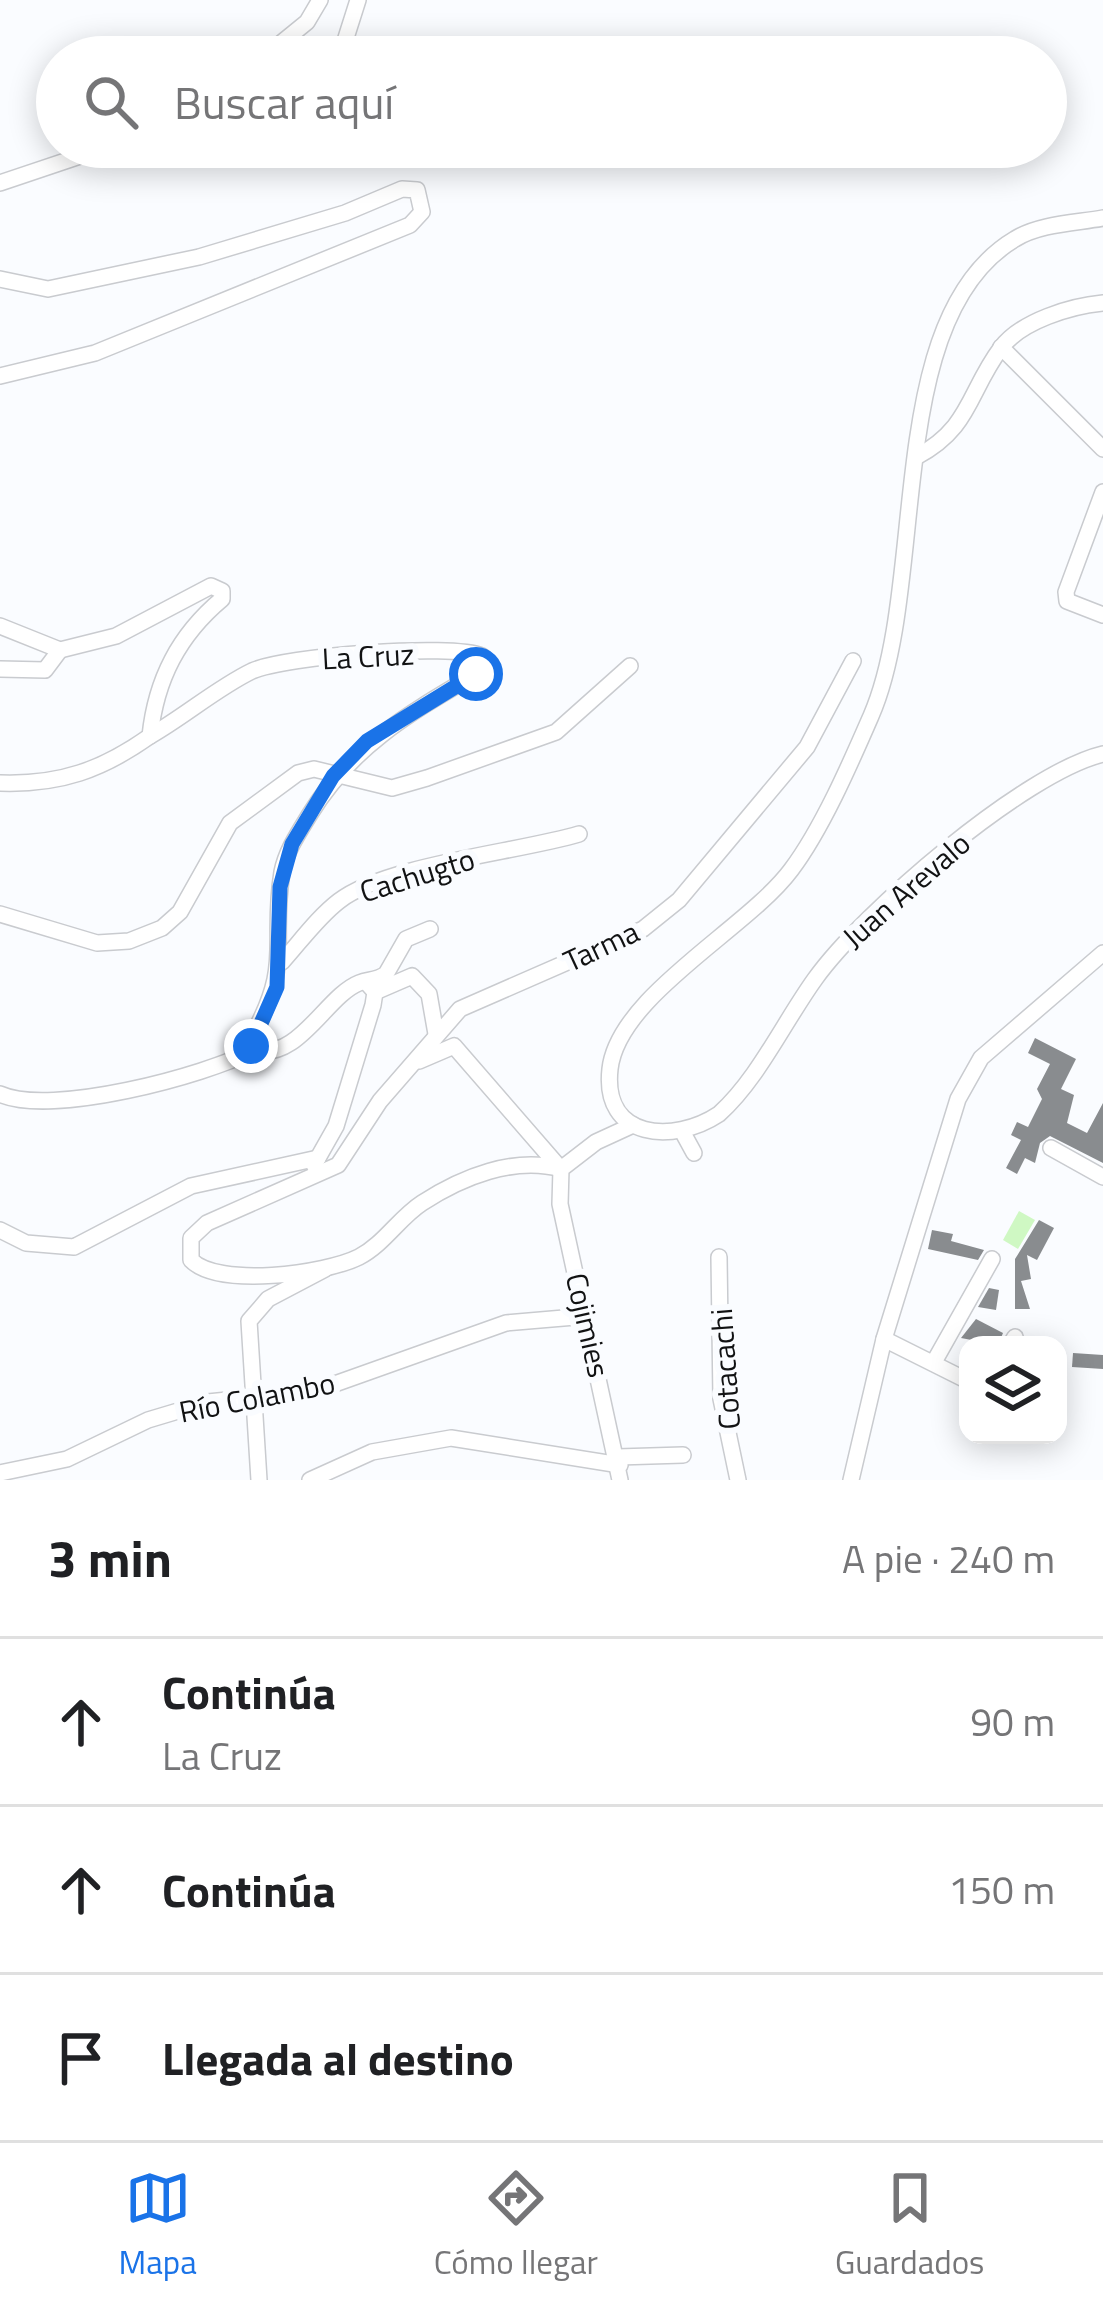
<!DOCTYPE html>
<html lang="es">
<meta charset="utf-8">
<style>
body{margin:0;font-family:"Titillium Web",sans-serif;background:#f2f2f2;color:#202124}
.controls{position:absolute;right:36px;bottom:36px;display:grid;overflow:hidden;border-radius:24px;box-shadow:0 6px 30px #0003}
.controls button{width:108px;height:108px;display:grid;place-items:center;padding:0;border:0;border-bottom:3px solid #e0e0e0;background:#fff;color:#202124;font:60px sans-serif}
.stop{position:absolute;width:36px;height:36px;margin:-27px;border:9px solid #1a73e8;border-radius:50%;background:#fff}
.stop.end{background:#1a73e8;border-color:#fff;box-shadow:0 3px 12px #0008}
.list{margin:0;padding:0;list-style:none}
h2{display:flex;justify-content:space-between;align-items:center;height:156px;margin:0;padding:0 48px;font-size:51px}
h2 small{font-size:39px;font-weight:400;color:#757577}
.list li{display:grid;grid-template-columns:78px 1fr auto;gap:36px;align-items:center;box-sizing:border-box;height:168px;padding:0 48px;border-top:3px solid #e0e0e0}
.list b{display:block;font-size:45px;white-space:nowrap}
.list p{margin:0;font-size:39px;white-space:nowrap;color:#757577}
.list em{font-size:39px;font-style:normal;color:#757577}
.icon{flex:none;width:66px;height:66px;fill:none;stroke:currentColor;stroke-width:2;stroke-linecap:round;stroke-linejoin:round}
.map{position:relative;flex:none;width:1103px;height:1480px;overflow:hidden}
.search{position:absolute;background:#fff;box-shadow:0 6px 30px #0003;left:36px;right:36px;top:36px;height:132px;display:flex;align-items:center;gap:30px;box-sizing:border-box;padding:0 42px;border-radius:66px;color:#757577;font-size:45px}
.sheet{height:660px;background:#fff}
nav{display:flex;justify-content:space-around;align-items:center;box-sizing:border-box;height:168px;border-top:3px solid #e0e0e0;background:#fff;font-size:33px;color:#757577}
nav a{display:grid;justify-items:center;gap:6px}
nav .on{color:#1a73e8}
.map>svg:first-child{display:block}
</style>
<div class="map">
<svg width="1103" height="1480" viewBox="0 0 1103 1480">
<rect width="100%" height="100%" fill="#fafcff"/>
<path fill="#cff8c3" d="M1019,1211L1035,1220L1018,1249L1003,1240Z"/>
<g fill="#898c8f">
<path d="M1035,1038L1076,1059L1061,1089L1074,1095L1067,1123L1087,1133L1103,1103V1163L1050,1136L1040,1143L1035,1163L1025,1158L1017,1174L1006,1168L1021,1140L1011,1135L1017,1122L1028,1127L1042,1099L1037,1089L1050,1064L1028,1053Z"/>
<path d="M1039,1220L1054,1228L1037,1260L1027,1255L1031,1279L1021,1281L1030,1309H1015V1259Z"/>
<path d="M932,1230L953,1234L951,1241L984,1250L978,1260L928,1249Z"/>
<path d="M989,1288L999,1290L996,1310L978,1307Z"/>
<path d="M976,1319L1003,1333L998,1345L961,1338Z"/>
<path d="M1073,1353L1103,1355V1369L1072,1367Z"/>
</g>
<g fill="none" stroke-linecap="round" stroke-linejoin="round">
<g stroke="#c9cbcf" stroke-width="18">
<g id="minor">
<path d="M264,57L307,22L320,0"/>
<path d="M329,57L345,41L358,0"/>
<path d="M0,183L107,147"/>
<path d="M1103,218C1075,223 1039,224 1015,239C882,318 929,584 871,716C851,762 822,829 791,870C747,929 618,996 610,1069C602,1140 674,1144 719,1114C758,1079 784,1022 815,979C863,912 1024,773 1103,754"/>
<path d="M0,279L48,289L199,257L345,213L402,189L417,190L422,212L410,225L95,353L0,376"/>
<path d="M1001,347L1103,449"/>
<path d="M916,457C971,428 968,392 1001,348C1021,321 1071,306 1103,303"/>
<path d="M1103,492L1066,592L1067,601L1103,615"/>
<path d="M0,626L60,650L45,670L0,669"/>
<path d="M150,736C185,716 217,688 252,671C285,656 451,643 482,656L476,674C408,714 352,746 310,814C299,832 286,851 282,872C270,947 294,962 250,1040L254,1050"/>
<path d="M0,783C60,785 102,770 150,736C156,679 179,635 222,599V591L211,586L116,636L60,650"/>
<path d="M0,914L97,943L129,941L162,928L180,912L230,823L298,773L314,769L392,788L427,778L556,732L630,666"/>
<path d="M282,962C300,942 318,917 339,901C385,865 519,852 579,834"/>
<path d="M375,992L412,976L429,994L436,1034"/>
<path d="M419,1061L454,1046L559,1167"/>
<path d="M0,1094C50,1117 205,1076 254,1050C298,1062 326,996 359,983C369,979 376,981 386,974L406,939L430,929"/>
<path d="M682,1131L694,1153"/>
<path d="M1051,1148L1103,1177"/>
<path d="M314,1165L336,1126L373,1005L375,992L367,983"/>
<path d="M561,1169C514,1156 462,1177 422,1203C399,1218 384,1244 359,1257C325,1274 218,1288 191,1260V1238L207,1223L338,1165L380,1101L460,1009L643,929L679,900L807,747L853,661"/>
<path d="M0,1230L26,1243L74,1247L191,1186L318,1158"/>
<path d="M719,1257L721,1399L738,1480"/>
<path d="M884,1339L968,1381"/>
<path d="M1010,1345L1015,1337"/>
<path d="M934,1362L992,1259"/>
<path d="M618,1457L683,1455"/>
<path d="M0,1473L67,1459L148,1420L208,1402L315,1391L506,1323L587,1316"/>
<path d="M259,1480L249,1321L268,1299L325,1269"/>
<path d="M310,1480L372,1452L451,1438L620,1465"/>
<path d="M620,1480L560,1204L561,1169L596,1142L633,1125"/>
<path d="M851,1480L884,1339L958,1099L981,1058L1103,953"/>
</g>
</g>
<use href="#minor" stroke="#fff" stroke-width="15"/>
</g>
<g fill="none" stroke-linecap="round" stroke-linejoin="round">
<path stroke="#1a73e8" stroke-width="15" d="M251,1046L277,987L280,887L292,844L333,776L367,741L476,674"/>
</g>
<g text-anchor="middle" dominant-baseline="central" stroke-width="12" stroke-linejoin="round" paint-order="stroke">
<g font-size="30" fill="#111213" stroke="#fafcff">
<text transform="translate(368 656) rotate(-3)">La Cruz</text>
<text transform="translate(417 875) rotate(-17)">Cachugto</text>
<text transform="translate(906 890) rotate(-41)">Juan Arevalo</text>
<text transform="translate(601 946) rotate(-25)">Tarma</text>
<text transform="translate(588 1325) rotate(77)">Cojimies</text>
<text transform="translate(725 1369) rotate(-94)">Cotacachi</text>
<text transform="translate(257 1397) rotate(-11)">Río Colambo</text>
</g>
</g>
</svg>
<div class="controls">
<button><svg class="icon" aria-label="layers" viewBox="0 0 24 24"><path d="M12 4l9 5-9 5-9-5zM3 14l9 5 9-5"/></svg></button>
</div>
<div class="stop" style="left:476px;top:674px"></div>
<div class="stop end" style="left:251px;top:1046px"></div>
<div class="search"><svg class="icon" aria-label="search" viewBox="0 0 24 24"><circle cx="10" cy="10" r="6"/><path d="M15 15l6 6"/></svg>Buscar aquí</div>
</div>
<section class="sheet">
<h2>3 min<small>A pie · 240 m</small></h2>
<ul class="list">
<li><svg class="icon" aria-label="ahead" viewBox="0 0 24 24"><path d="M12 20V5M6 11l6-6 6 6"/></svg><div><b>Continúa</b><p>La Cruz</p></div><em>90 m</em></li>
<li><svg class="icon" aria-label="ahead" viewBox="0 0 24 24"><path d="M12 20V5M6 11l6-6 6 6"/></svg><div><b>Continúa</b></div><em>150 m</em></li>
<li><svg class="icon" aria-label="arrive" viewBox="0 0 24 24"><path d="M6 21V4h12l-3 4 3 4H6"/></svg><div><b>Llegada al destino</b></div></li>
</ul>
</section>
<nav>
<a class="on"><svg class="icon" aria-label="map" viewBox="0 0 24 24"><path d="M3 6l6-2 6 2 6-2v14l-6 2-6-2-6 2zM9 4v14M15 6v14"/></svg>Mapa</a>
<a><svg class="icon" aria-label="directions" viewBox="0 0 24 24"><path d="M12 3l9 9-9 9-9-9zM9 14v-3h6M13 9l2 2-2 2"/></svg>Cómo llegar</a>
<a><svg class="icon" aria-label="saved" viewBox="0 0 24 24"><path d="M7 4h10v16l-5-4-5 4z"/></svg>Guardados</a>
</nav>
